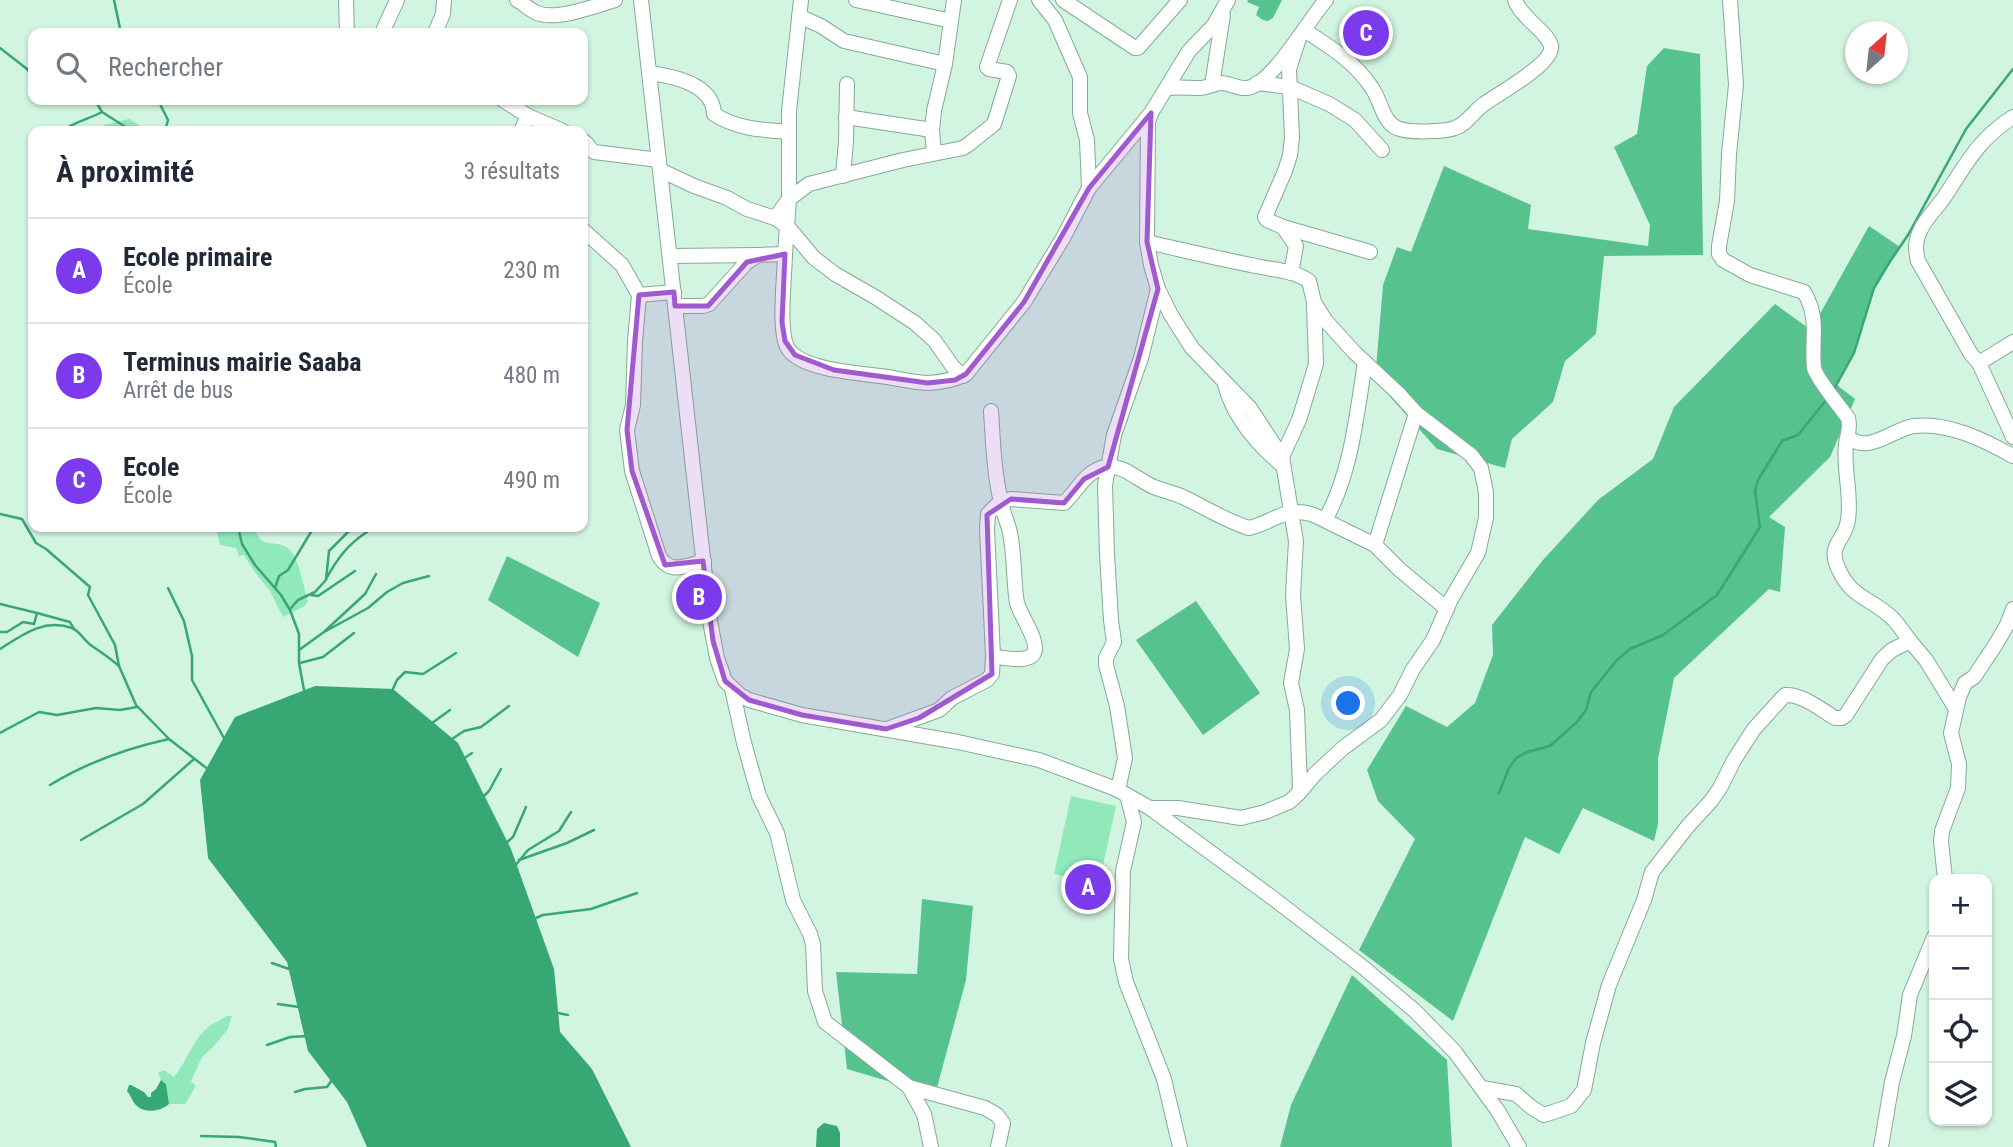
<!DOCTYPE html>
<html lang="fr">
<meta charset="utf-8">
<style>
body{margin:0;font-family:"Roboto Condensed",sans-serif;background:#f6f6f7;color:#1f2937}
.controls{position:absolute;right:21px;bottom:21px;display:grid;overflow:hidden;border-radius:14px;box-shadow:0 2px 5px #0004}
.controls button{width:63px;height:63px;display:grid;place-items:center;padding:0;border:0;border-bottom:2px solid #e0e1e3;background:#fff;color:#1f2937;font:35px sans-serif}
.compass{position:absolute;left:1845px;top:21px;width:63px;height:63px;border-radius:50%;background:#fff;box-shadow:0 2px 5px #0004;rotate:27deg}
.you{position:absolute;left:1349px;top:704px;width:24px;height:24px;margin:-18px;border:5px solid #fff;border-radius:50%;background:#1a73e8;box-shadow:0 0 0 10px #1a73e833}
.badge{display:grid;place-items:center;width:46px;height:46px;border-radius:50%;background:#7c3aed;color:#fff;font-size:23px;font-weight:700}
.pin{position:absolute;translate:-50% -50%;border:4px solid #fff;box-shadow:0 2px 7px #0006}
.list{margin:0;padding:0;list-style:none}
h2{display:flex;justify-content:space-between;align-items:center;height:91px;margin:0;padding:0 28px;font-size:30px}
h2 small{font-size:23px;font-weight:400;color:#747a83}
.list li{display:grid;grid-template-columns:46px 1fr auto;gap:21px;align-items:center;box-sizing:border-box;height:105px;padding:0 28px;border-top:2px solid #e0e1e3}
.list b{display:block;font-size:26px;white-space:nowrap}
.list p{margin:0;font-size:23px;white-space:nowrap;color:#747a83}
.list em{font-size:23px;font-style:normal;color:#747a83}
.icon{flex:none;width:38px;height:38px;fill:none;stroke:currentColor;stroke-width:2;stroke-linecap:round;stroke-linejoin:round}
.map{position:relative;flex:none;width:2013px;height:1147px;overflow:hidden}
.search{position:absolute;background:#fff;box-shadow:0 2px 5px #0004;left:28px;top:28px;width:560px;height:77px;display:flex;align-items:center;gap:18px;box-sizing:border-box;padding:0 24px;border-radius:14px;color:#747a83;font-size:26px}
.panel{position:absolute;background:#fff;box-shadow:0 2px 5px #0004;left:28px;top:126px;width:560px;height:406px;border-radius:14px}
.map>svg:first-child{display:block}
</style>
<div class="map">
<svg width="2013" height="1147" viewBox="0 0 2013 1147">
<rect width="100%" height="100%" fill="#d2f5e1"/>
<g fill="#91e9ba">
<path d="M129,119L149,131H107L104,125Z"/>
<path d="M231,527H254C263,553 274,537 289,549C299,558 304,588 308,602L303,607L283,617L270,591L254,571L244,555L239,556L236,548L220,545L217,531L231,529Z"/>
<path d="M1071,796L1116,806L1099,883L1054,874Z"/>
<path d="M227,1016H232L228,1029L213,1047L202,1057L191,1081L196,1086L185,1104H169L166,1084L161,1080L158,1073L164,1070L174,1077C187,1062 192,1041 207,1028C213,1023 221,1020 227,1016Z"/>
</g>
<g fill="#56c28d">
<path d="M1248,0H1282L1273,18L1268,21L1263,20L1256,15L1259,7L1247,2Z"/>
<path d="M1664,48L1700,54L1703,255L1604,256L1596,334L1565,361L1553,402L1512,439L1505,468L1437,449L1375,380L1383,285L1397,247L1411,252L1444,166L1531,205L1528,229L1648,246L1650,225L1614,147L1637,134L1647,66Z"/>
<path d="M1869,226L1900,247L1874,288L1854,353L1837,385L1855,399L1830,457L1769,517L1785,527L1780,592L1769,589L1674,678L1658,759V824L1654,841L1583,808L1559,854L1525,837L1453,1021L1359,950L1415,839L1378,801L1367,770L1406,706L1447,727L1475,703L1493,655L1492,625L1543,560L1598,500L1653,459L1674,407L1775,304L1811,330Z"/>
<path d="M507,556L600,603L578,657L488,600Z"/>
<path d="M1196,601L1260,693L1203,735L1136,640Z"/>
<path d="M922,899L973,906L966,980L935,1095L847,1069L836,972L917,974Z"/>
<path d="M1352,975L1447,1060L1452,1147H1280L1291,1105Z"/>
</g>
<g fill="#37a774">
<path d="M315,686L393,689L458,743L511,849L554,969L560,1032L592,1069L631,1147H367L347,1102L308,1051L287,962L208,858L200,780L235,717Z"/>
<path d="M161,1080L166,1084L169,1104C161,1111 146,1114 137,1106C132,1102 131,1095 127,1091L129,1085H131L144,1092L148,1097H151V1093L156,1089Z"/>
<path d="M824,1123L837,1126L840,1133V1147H816L817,1129Z"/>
</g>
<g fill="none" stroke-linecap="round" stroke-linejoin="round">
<g stroke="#37a774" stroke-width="2.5">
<path d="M114,0L121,33"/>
<path d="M0,48L27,69L33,76"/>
<path d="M95,100L102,112L132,131"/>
<path d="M158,100L168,120L165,131"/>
<path d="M62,131C74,122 89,119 102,112"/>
<path d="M29,366H33"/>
<path d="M1833,391L1854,353L1874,288L1889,263L1908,235L1966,129L2013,69"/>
<path d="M0,514L22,519L36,543L46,549L90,587L88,595L115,645L119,666L136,705L169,739L209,770"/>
<path d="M238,527L242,544L255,565L281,595L290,610L299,634V663L304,690"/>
<path d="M326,579C337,559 348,544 367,532"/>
<path d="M168,588L184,621L192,656V680L225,740"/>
<path d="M275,588L279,576L288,570L314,527"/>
<path d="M311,595L318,596L355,571"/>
<path d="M0,604L37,613L34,624L23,622L7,632H0"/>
<path d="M291,608L298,600L315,592L326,580L329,551L353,527"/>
<path d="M37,613L70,622L74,629"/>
<path d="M325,631L365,594L376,574"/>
<path d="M0,649C22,635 44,618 72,628C80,631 85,642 92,646C102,653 110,658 119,666"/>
<path d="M299,650L324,632L368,608L387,592L403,583L429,576"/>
<path d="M300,663L323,657L354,633"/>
<path d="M392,691L397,680L405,672L423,674L456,653"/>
<path d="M432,723L450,710"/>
<path d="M0,733L39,712L57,715L96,708L120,710L137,707"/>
<path d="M452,739L464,731L481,727L509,706"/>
<path d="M463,759L472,753"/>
<path d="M50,785C86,763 128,748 169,739"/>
<path d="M1499,793L1509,768L1516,758L1527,752L1550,746L1576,723L1586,710L1591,692L1617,660L1630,649L1663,635L1717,595L1760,527L1755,491L1758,480L1782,441L1798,435L1827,399"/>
<path d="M484,796L489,791L501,769"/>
<path d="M81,840L143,804L194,759"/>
<path d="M506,843L513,837L526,807"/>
<path d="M519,860L567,843L594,830"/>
<path d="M514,867L528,850L559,831L571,812"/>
<path d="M536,918L543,915L591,909L637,893"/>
<path d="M272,963L289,969"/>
<path d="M278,1004L299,1007"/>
<path d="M558,1013L568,1015"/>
<path d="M267,1045L290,1037L308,1036"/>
<path d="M295,1092L305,1089L327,1087L332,1080"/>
<path d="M201,1136L239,1137L275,1142L276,1147"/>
</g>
<g stroke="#87a995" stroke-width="16">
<g id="minor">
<path d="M346,0L347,33"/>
<path d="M517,0C524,4 530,10 537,13C555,21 596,6 615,0"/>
<path d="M641,0L710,621L717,658L725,681L740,695L749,700L802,715L958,742L1039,760L1116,789L1150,808L1270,896L1364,968L1415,1011L1455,1052L1498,1111L1519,1147"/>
<path d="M856,0L951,21"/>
<path d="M1063,0L1135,48H1138L1180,0"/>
<path d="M799,16L821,26L844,41L945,64"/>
<path d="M1304,30C1329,46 1355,62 1372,88C1381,101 1383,122 1397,128C1407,133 1445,132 1455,128C1467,124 1474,111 1484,104C1496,95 1554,64 1551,46C1548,32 1522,19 1515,0"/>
<path d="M382,33L397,0"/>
<path d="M435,33L443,14L444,0"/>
<path d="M649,73C673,76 713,84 714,114C736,129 763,130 789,132"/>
<path d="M1257,83L1290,87L1329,104L1355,120L1382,150"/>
<path d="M1212,85L1223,15"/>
<path d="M1168,88C1178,87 1189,88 1200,88C1207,88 1214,83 1221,83C1229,83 1239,89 1247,88C1272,85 1309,19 1326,0"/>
<path d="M503,100L528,116L521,131"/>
<path d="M528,116L563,131"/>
<path d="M846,117L932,130"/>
<path d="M2013,117C1977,140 1966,165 1943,199C1936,209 1926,218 1921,229C1915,240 1915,249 1918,261L1971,354L1979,363L2013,342"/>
<path d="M583,141C589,144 589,149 594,152L659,160"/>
<path d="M934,153L932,130L934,111L945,64L954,0"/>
<path d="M660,170L694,186L727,198L747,209L775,218L788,227L814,258L835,274L875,297L915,323L934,340L953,367L963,376"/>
<path d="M843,176L846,141L847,84"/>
<path d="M1089,188L1151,113"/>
<path d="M775,218L789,199L809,184L903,160L963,148L969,144L994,124L1009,76L1007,72L989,69L987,67L1010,0"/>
<path d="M1283,227L1370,252"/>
<path d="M583,230L622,265L639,295L635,341L633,405L627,430L632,471L659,556C670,575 686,566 704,561"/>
<path d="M1147,242C1183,250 1219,259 1256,266C1273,270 1294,270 1309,281L1314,302L1325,320L1354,352L1398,393L1416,413L1471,455L1481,468L1486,492V518L1478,553L1451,599L1433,640L1413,669L1400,695L1381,720L1343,748L1315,774L1299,793"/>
<path d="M785,254C785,275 777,335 789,350C805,371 862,373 887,377C900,379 916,383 929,383C942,382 954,380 966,374L1024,302L1063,238L1089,188L1087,140L1080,113V77L1055,20L1039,0"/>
<path d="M670,256L757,255"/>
<path d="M1291,273L1296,246L1283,227L1267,220L1265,217L1285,171L1290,155L1292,138L1289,69L1300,35"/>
<path d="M639,295L674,292"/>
<path d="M675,306H703L709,304L747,262L758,255L785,254L789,199V111L801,0"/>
<path d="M1979,363L2013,437"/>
<path d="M1225,384C1233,417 1257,444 1283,466"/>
<path d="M1848,437C1868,455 1893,429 1914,426C1948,422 1984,440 2013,456"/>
<path d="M1282,457L1299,420L1316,364L1314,304"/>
<path d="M1325,520C1351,475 1357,413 1365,362"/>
<path d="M1375,545L1416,413"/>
<path d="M1910,641L1926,660L1956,709"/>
<path d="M993,656L987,529L988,514L1001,501L1011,499L1064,503C1077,491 1085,472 1104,467C1122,463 1139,481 1154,487C1164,491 1175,493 1185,498C1206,508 1226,521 1249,528C1275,522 1285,505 1314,515L1375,545L1400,570L1447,609"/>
<path d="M732,689L744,743L759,796L777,833L793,900L810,934L813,944L815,991L825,1022L909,1087L985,1108L997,1115L1003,1123L998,1147"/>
<path d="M887,729L939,710L952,698L987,680L992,674L993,656C1002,658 1029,663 1034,653C1040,642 1020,615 1017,603C1013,580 1015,556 1010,533C1008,523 1003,513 1001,502C994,473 993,442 991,411"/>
<path d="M1118,790L1125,758L1117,706L1106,665V658L1114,642L1111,620L1107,554L1105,485L1114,435L1141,358L1158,289"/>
<path d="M1127,795L1134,822L1123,871L1121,959L1126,982L1164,1079L1180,1147"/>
<path d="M1150,808H1178L1241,818L1265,812L1289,802L1298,794L1300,788L1297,710L1291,683L1297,649L1293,595L1296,541L1282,457L1250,408L1192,348L1171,315L1158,289L1151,265L1147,242L1148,122L1151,113L1189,51L1214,25L1228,0"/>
<path d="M1945,879L1941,841L1942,831L1958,788L1959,764L1951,733L1959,697L1965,683L1974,677L1996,644L2007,625L2013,609"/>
<path d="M909,1087L924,1114L931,1147"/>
<path d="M1482,1088L1516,1094L1531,1107L1544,1115L1571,1106L1584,1090L1593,1043L1609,985L1644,900L1652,872L1688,826L1711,801L1720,788L1734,760L1754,729L1785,695C1802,694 1820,709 1835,718H1842L1846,715L1882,659L1892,650L1910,641C1903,632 1898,623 1890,616C1870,598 1851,597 1839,570C1826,544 1845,542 1848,520C1852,495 1843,469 1846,444C1847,435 1851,428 1848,418C1841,408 1816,378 1814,368C1811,339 1820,319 1804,292L1750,275L1723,260L1719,254V246L1727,201L1729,154L1736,85L1730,0"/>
<path d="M1881,1147L1892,1082L1904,1036L1910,995L1934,937"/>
</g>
</g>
<use href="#minor" stroke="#fff" stroke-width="14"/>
</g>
<path fill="#a05acf" fill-opacity="0.2" stroke="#a05acf" stroke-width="5" stroke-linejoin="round" d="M1151,113L1147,242L1158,289L1108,467L1084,479L1064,503L1011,499L987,515L992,674L919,718L886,729L802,715L749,700L725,681L713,641L703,561L665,565L632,471L627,430L639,295L674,292L675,306H708L747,262L785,254L782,322L785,341L795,355L834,370L928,383L955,380L966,374L1024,302L1089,188Z"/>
</svg>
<div class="controls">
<button>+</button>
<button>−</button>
<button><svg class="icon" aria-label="locate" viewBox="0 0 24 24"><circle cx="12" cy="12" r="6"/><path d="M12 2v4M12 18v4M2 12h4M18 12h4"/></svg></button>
<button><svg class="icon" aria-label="layers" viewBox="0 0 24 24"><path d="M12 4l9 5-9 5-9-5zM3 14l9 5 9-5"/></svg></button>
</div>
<svg class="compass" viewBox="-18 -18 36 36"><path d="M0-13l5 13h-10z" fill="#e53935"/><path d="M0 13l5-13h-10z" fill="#747a83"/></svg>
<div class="you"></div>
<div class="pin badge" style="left:1088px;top:887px">A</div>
<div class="pin badge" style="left:699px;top:597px">B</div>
<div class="pin badge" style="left:1366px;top:33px">C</div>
<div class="search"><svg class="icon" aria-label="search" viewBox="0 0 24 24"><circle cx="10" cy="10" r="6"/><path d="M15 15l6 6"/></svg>Rechercher</div>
<section class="panel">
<h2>À proximité<small>3 résultats</small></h2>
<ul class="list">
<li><span class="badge">A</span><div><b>Ecole primaire</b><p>École</p></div><em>230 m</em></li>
<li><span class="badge">B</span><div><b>Terminus mairie Saaba</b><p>Arrêt de bus</p></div><em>480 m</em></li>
<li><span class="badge">C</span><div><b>Ecole</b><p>École</p></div><em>490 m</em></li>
</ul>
</section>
</div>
